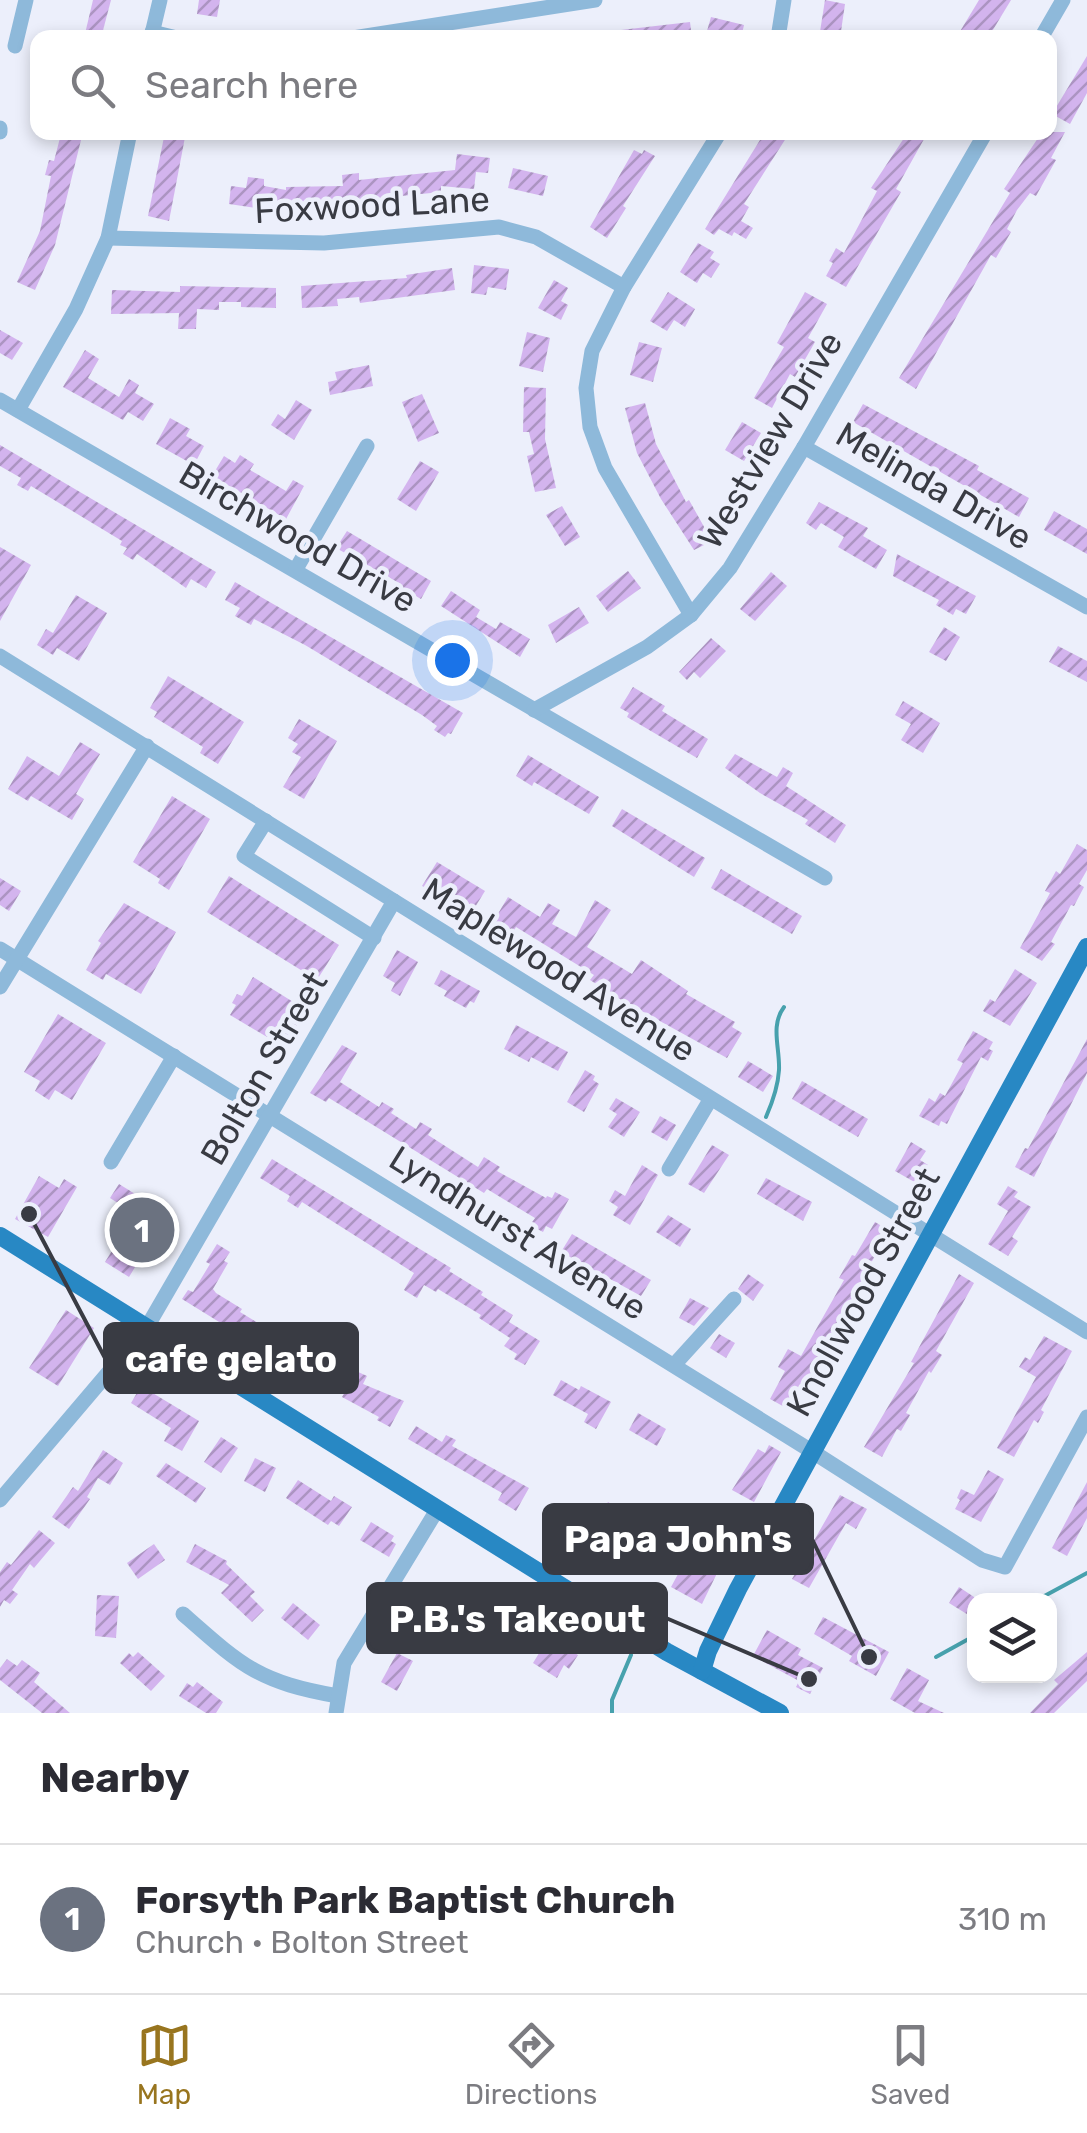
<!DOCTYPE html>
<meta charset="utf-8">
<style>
body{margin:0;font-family:Rubik,sans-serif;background:#f2f2f3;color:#2b2b33}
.controls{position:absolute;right:30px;bottom:30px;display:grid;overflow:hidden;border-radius:20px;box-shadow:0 5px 15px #0003}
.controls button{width:90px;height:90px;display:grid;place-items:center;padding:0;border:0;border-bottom:2px solid #e1e1e2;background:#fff;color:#2b2b33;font:50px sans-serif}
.you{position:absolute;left:452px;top:660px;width:35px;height:35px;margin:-25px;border:8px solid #fff;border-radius:50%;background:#1a73e8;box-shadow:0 0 0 15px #1a73e833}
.badge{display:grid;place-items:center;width:65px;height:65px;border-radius:50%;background:#98751f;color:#fff;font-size:32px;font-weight:700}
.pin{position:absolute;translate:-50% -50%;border:5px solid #fff;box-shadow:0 2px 10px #0006}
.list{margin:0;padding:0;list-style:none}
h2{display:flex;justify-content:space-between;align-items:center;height:130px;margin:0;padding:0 40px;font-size:42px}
h2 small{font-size:32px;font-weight:400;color:#7c7c81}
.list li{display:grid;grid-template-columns:65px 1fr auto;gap:30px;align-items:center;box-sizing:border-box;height:150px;padding:0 40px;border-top:2px solid #e1e1e2}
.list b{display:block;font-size:38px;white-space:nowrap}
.list p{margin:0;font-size:32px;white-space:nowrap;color:#7c7c81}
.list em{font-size:32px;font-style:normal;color:#7c7c81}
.icon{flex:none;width:55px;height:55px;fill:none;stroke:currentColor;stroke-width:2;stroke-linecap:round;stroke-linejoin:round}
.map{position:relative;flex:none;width:1087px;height:1713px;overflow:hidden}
.search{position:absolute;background:#fff;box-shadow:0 5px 15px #0003;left:30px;right:30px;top:30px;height:110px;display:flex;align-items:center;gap:25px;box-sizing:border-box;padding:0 35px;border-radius:20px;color:#7c7c81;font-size:38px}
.sheet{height:280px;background:#fff}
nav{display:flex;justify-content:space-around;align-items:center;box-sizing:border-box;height:140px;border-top:2px solid #e1e1e2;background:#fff;font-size:28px;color:#7c7c81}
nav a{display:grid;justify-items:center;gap:5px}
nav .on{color:#98751f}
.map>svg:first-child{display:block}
</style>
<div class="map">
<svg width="1087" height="1713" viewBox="0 0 1087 1713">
<defs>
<pattern id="building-hatch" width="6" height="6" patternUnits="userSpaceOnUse" patternTransform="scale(2.5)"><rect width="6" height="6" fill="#d3b4ee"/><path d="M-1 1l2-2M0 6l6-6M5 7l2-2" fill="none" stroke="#ac94c2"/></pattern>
</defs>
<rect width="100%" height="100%" fill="#eceffb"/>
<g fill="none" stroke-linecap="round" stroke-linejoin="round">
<g stroke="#47a1ad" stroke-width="4">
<path d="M766,1117C773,1101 778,1087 779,1070C780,1047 770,1026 784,1007"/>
<path d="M1037,1600L1087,1573"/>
<path d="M936,1657L974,1636"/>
<path d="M612,1713V1700L631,1655"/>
</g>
</g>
<g fill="url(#building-hatch)">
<path d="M93,0H111L101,38H84Z"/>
<path d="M199,0H220L217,17L197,14Z"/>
<path d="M825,0L845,4L840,38H819Z"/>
<path d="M979,0H1011L988,38H956Z"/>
<path d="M711,17L744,25L741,38H705Z"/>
<path d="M690,22L692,38H621V30Z"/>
<path d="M1087,56V93L1070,124L1052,114Z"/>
<path d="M165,132H186L169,221L148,216Z"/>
<path d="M765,132H790L744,204L749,207L741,221L753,228L746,239L734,232L732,236L719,229L714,235L705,229Z"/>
<path d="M908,132H928L896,189L901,192L846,287L826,276L833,263L829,261L836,248L844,253L877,191L871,188Z"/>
<path d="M1042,132H1065L1051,158L1056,160L1036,196L1030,193L1017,210L1007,229L1011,232L996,258L991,255L916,389L899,378L1010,193L1004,189Z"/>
<path d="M61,134L81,140L55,245L35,290L17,282L40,231L51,176L45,175L49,160L54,161Z"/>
<path d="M634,150L642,154L644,150L655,156L623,206L626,208L607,238L590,227Z"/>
<path d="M457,154L490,158L488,173L476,172L474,189L441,186V192L331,203V207L269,210L229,204L231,186L246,188L248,177L264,179V186L286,190V187L343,186L342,175L359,173V180L455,170Z"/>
<path d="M513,168L548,176L543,196L508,188Z"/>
<path d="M698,243L714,252L710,258L720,264L711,278L703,273L697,283L680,272Z"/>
<path d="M474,265L509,269L506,290L488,287L486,295L471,293Z"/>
<path d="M452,268L455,290L360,303L359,297L337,299L338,306L302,308L301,286L407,278L406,275Z"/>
<path d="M554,280L568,288L561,301L568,305L561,320L538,308Z"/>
<path d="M180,286L276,288V308L241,307V302H219V310L197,309L196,329H178L179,313L111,314L112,290L180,292Z"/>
<path d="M668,292L695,309L685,327L674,320L667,331L650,321Z"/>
<path d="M805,292L827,304L808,338L815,342L795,377L790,374L772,408L754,398L784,347L777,343Z"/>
<path d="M0,330L23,343L12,360L0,353Z"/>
<path d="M527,332L550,338L543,372L519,366Z"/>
<path d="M639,342L662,348L653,382L630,375Z"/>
<path d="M85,350L99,359L88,378L119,397L129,379L139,385L135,393L154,404L143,421L128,412L123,420L63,387Z"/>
<path d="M369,365L373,386L330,395L328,382L337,380L335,372Z"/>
<path d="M524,387L546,388L545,439L556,488L535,492L527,456L534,454L529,432H523Z"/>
<path d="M422,394L439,433L418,442L402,402Z"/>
<path d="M296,400L312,410L294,440L271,425L278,414L285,419Z"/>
<path d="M645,403L656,444L686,502L689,500L712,541L694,550L661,499L637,453L625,408Z"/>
<path d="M863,404L979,466L977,470L1029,498L1019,517L853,422Z"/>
<path d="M170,418L190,429L186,436L204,446L194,465L156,444Z"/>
<path d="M742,422L761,433L744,461L725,450Z"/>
<path d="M0,445L216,572L206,588L191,579L186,588L137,554L133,560L123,554L127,548L120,545L122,541L31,486L28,491L17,485L21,478L0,466Z"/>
<path d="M240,455L254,464L250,470L286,491L293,480L304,486L286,519L212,476L224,456L235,463Z"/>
<path d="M420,461L439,472L416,511L397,499Z"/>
<path d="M819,502L868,528L863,536L887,550L876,569L838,547L844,537L821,523L816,530L806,523Z"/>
<path d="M562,506L580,537L565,546L546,515Z"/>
<path d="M1054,511L1087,529V554L1044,530Z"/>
<path d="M347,531L431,581L421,599L400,587L401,584L336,548Z"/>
<path d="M0,547L31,565L0,621Z"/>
<path d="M897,554L976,596L966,614L956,609L953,615L936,605L939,600L893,576Z"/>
<path d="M628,571L641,588L608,612L596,596Z"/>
<path d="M771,572L787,586L755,621L740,609Z"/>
<path d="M235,582L463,713L451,734L448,733L445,737L434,730L437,726L422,715L305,645L254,619L251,625L235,616L240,608L225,600Z"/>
<path d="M451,591L480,610L476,617L496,629L500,622L530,639L520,657L441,606Z"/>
<path d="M76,595L107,613L79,661L57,648L53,655L37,645L46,629L53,633Z"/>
<path d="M579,607L589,623L556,643L548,625Z"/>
<path d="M944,627L960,637L946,661L929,652Z"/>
<path d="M711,638L726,651L700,678L694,672L687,680L679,672Z"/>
<path d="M1058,646L1087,661V682L1049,662Z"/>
<path d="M168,676L244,722L218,764L200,753L203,747L154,717L157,712L150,708Z"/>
<path d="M633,687L665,706L662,711L708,739L697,758L627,717L629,713L620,708Z"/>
<path d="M903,701L940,723L923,753L901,740L911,724L895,715Z"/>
<path d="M299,719L337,741L304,799L283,787L301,757L292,752L298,744L288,738Z"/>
<path d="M80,742L100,754L76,794L84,799L72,820L31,796L28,801L8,789L27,756L59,776Z"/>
<path d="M735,754L777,777L783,767L793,773L786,786L846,825L835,843L805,824L808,820L760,793L725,768Z"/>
<path d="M528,755L599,797L589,814L534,782L532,786L516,776Z"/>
<path d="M172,796L210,819L169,890L158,883L160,879L133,862Z"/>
<path d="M622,809L705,858L694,877L612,826Z"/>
<path d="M1077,844L1087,850V870L1079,884L1084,887L1074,906L1071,905L1051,942L1055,944L1042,961L1020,948L1050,893L1045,891L1056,871L1060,874Z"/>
<path d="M437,862L485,891L472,912L422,886Z"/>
<path d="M721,869L802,916L792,934L711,888Z"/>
<path d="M229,876L339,945L317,980L207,912Z"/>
<path d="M0,878L21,891L9,911L0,905Z"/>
<path d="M508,897L540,917L548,903L560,910L552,924L576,937L595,900L611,910L587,947L632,974L641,960L688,991L686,994L735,1022L732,1027L742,1033L727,1058L618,998L590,980L594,975L516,927L512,934L493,922Z"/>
<path d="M124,903L176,932L141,994L106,974L103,980L86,970L101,943L98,941Z"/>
<path d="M397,950L418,962L400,996L391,991L395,983L383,976Z"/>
<path d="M1015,969L1037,983L1010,1026L983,1011L990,999L995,1002Z"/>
<path d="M441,970L480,991L474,1003L470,1001L466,1008L444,996L447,991L434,984Z"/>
<path d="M253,977L306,1010L284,1047L230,1015L236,1005L232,1003L237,994L242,996Z"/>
<path d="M58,1014L106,1043L72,1100L55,1090L49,1100L35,1091L40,1081L24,1072Z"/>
<path d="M516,1025L568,1052L558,1071L531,1057L529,1062L504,1049Z"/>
<path d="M973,1031L993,1042L989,1049L993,1051L988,1061L981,1057L947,1124L941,1121L939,1126L919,1116L929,1098L935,1102L940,1093L945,1096L963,1063L957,1060Z"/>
<path d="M1087,1039V1073L1034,1177L1015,1167L1025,1148L1028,1149Z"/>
<path d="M342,1045L357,1053L340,1082L379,1107L382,1102L394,1109L391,1113L416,1129L420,1122L432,1129L428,1135L478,1167L484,1157L500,1167L497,1171L546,1198L547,1196L552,1198L555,1192L569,1199L552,1229L546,1226L543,1232L530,1225L535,1218L487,1189L484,1193L329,1098L326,1102L310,1093Z"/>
<path d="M748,1061L773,1076L763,1092L738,1077Z"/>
<path d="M585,1070L595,1076L593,1080L599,1084L584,1112L567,1102Z"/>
<path d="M802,1081L868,1119L858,1137L792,1099Z"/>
<path d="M616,1098L640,1112L624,1137L608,1127L617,1114L609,1109Z"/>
<path d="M660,1116L676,1125L667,1141L651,1132Z"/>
<path d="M911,1142L926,1151L920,1160L928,1165L918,1184L895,1171Z"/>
<path d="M712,1145L729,1155L704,1193L688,1184Z"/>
<path d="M272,1159L451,1268L449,1271L483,1292L481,1295L513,1315L509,1322L540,1341L525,1365L514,1359L517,1354L504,1346L510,1338L479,1318L481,1315L438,1289L436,1292L424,1285L417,1298L404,1290L414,1273L302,1202L298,1208L287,1201L290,1196L260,1178Z"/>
<path d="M642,1165L658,1175L630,1225L613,1215L618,1207L609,1201L615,1190L625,1196Z"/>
<path d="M39,1176L59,1188L64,1179L77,1187L48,1237L15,1219Z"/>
<path d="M766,1178L812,1202L803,1221L757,1194Z"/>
<path d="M119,1184L174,1218L166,1232L159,1228L129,1277L105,1262L135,1214L110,1198Z"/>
<path d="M1008,1186L1018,1192L1014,1197L1031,1207L1012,1237L1018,1241L1008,1256L988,1244L1008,1211L997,1204Z"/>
<path d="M668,1215L691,1229L680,1247L656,1232Z"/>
<path d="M875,1222L890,1231L868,1268L845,1318L790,1410L770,1399L785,1371L778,1367L788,1349L801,1356L844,1280L839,1278L852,1255L855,1256Z"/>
<path d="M572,1234L651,1280L641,1296L561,1252Z"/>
<path d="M217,1244L230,1252L224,1261L228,1263L213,1289L216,1293L242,1309L240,1312L291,1343L297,1334L313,1344L296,1371L243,1341L245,1338L182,1299L188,1290L193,1292L210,1264L206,1262Z"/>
<path d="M748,1274L764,1285L753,1301L738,1289Z"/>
<path d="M959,1274L974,1283L936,1351L942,1355L931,1373L929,1371L906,1413L910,1415L901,1431L897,1429L882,1457L864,1447L914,1363L911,1362Z"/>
<path d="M690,1298L709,1308L694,1326L679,1318Z"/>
<path d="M66,1310L94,1328L58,1386L29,1368Z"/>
<path d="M719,1334L735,1343L726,1358L710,1348Z"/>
<path d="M1044,1336L1072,1351L1041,1410L1044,1412L1038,1423L1034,1420L1014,1457L997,1448L1036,1377L1019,1367L1025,1357L1030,1360Z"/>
<path d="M356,1371L367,1376L363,1384L404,1401L390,1427L377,1420L379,1417L342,1397Z"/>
<path d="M561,1380L579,1390L581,1386L611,1402L596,1429L584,1422L588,1414L553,1395Z"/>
<path d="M141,1386L199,1421L182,1451L164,1441L171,1428L131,1403Z"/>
<path d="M638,1413L666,1429L657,1446L629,1430Z"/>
<path d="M416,1426L442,1442L446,1435L456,1440L452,1446L529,1488L516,1511L498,1500L502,1493L408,1439Z"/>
<path d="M221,1437L238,1448L221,1473L204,1462Z"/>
<path d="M769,1445L781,1452L754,1502L732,1490L758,1449L765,1453Z"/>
<path d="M103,1450L123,1463L110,1485L98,1478L87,1497L90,1499L69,1529L52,1517L73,1487L78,1491Z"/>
<path d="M255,1458L276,1468L265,1492L244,1481Z"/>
<path d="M166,1463L206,1488L196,1503L156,1476Z"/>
<path d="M988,1470L1004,1479L981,1522L955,1509L960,1500L957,1498L961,1489L974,1495Z"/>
<path d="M298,1480L331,1501L334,1496L352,1507L339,1526L331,1521L328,1525L286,1498Z"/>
<path d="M1087,1482V1518L1067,1556L1052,1548Z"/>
<path d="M840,1495L867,1509L856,1529L846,1523L809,1588L792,1579Z"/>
<path d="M608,1502L620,1509L602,1540L624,1554L611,1574L593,1562L596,1558L542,1528L550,1514L589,1533Z"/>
<path d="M722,1508L743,1520L702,1604L671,1587L684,1563L693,1568L714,1528L702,1520L707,1511L717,1516Z"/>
<path d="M371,1522L394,1536L391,1541L396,1544L389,1557L360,1540Z"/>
<path d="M39,1530L55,1543L34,1568L30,1564L12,1590L18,1594L10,1604L4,1600L0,1607V1572L7,1562L11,1565Z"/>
<path d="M154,1544L165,1560L138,1579L127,1563Z"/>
<path d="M195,1544L227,1561L226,1564L255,1592L250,1596L264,1610L252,1622L221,1593L229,1585L186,1562Z"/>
<path d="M438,1582L444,1586L447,1582L460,1589L457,1593L477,1605L467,1621L486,1633L476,1648L442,1630L434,1644L410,1630Z"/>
<path d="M959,1587L974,1597V1609L970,1616L949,1603Z"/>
<path d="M97,1595L119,1596L116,1638L95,1636Z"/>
<path d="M293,1603L320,1625L308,1640L281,1618Z"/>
<path d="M823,1617L889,1652L876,1676L849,1661L852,1656L814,1634Z"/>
<path d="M767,1630L801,1649L798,1655L823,1668L810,1694L796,1687L799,1681L753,1656Z"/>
<path d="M549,1637L578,1655L569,1669L564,1665L557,1678L533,1663Z"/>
<path d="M138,1652L165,1676L151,1691L120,1663L129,1653L133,1657Z"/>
<path d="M1087,1652V1681L1054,1713H1030L1058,1684L1054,1680Z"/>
<path d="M397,1653L413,1661L397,1691L381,1682Z"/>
<path d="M7,1659L17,1666L22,1660L40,1673L34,1682L70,1713H42L0,1680V1668Z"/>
<path d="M907,1668L929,1680L918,1701L944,1713H915L890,1699Z"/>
<path d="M197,1682L223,1702L216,1713H206L179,1696L187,1683L193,1687Z"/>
</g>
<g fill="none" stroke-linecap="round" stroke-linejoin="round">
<g stroke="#8eb9da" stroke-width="15">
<path d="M152,32L177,38"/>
<path d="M151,38L160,0"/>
<path d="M353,38L595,0"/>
<path d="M778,38L784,0"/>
<path d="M1041,38L1063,0"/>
<path d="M15,46L26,0"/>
<path d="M0,128V132"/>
<path d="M108,238L324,243L499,227L536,237L624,287"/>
<path d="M0,400L825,878"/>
<path d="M18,410L76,309L108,238L130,132"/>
<path d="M804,447L1087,607"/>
<path d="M296,569L367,446"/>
<path d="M691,615L605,468L590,427L586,388L592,351L624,287L720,132"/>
<path d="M0,656L1087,1332"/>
<path d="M534,710L647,647L691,615L730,568L804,447L986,132"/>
<path d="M266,821L244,856L374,938"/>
<path d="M0,949L813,1452L982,1560L1005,1567L1087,1417"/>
<path d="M0,987L147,746"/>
<path d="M111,1162L174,1056"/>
<path d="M669,1169L710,1100"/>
<path d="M674,1365L734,1299"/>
<path d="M0,1500L147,1327L394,901"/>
<path d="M183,1614C242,1666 258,1682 338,1696"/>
<path d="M336,1713L344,1663L437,1510"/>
</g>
<g stroke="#2888c4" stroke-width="18">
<path d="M0,1236L667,1652L780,1713"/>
<path d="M702,1671L708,1651L738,1589L1087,947"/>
</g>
</g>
<g text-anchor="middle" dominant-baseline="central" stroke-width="9" stroke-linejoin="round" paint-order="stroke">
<g font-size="35" fill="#393b43" stroke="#eceffb">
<text transform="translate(372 205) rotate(-3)">Foxwood Lane</text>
<text transform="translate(770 440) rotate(-59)">Westview Drive</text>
<text transform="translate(934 486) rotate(30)">Melinda Drive</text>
<text transform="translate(298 537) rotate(30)">Birchwood Drive</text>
<text transform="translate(559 970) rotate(32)">Maplewood Avenue</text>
<text transform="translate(264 1068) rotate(-60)">Bolton Street</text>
<text transform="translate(518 1233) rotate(32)">Lyndhurst Avenue</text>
<text transform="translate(863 1292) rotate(-61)">Knollwood Street</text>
</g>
</g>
<path fill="none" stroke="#393b43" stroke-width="4" d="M29 1214L105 1358M869 1657L812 1539M809 1679L666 1618"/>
<g fill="#393b43" stroke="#eceffb" stroke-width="4">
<circle cx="29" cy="1214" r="10"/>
<circle cx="869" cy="1657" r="10"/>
<circle cx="809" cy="1679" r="10"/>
</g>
<g fill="#393b43" stroke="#393b43" stroke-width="4">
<rect x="105" y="1324" width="252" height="68" rx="10"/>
<rect x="544" y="1505" width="268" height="68" rx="10"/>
<rect x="368" y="1584" width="298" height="68" rx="10"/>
</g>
<g font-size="38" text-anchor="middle" font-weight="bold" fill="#fff">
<text x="231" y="1372">cafe gelato</text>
<text x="678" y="1552">Papa John's</text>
<text x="517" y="1632">P.B.'s Takeout</text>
</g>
</svg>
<div class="controls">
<button><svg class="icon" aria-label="layers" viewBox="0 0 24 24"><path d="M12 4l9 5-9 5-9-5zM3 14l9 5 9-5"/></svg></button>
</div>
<div class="you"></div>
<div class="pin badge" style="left:142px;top:1230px;background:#6b7280">1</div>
<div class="search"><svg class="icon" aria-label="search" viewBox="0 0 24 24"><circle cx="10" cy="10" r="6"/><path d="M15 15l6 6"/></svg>Search here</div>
</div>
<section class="sheet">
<h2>Nearby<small></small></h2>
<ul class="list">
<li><span class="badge" style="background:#6b7280">1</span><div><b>Forsyth Park Baptist Church</b><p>Church · Bolton Street</p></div><em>310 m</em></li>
</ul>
</section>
<nav>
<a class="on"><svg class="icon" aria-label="map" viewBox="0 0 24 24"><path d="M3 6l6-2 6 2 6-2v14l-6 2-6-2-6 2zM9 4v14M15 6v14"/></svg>Map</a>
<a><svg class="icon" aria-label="directions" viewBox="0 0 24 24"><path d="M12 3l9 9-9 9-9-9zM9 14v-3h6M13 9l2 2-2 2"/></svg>Directions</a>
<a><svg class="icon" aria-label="saved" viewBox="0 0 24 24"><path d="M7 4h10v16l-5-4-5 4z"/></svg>Saved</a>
</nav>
